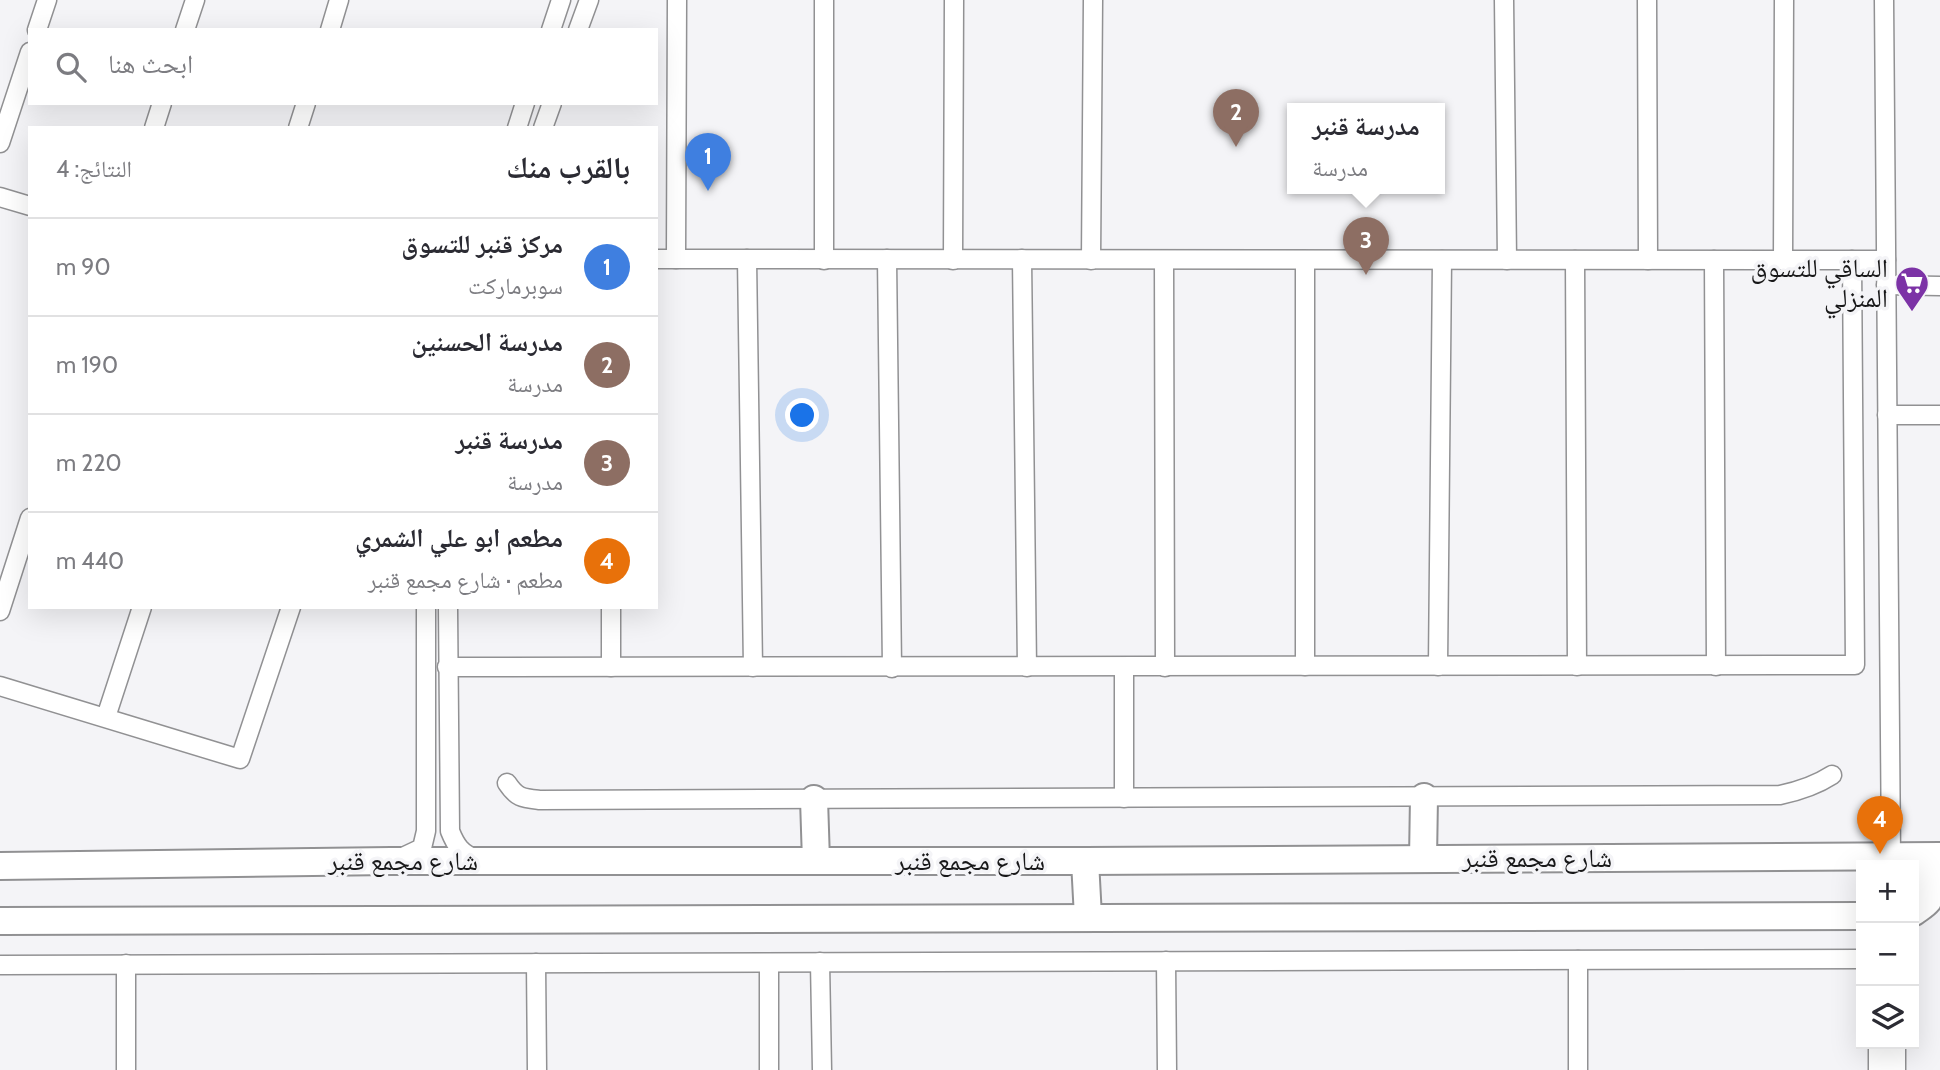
<!DOCTYPE html>
<html lang="ar">
<meta charset="utf-8">
<style>
body{margin:0;font-family:Cabin,"Noto Naskh Arabic",sans-serif;background:#f7f7f7;color:#2b2b33;direction:rtl}
.controls{position:absolute;right:21px;bottom:21px;display:grid;overflow:hidden;border-radius:0px;box-shadow:0 7px 28px #0002}
.controls button{width:63px;height:63px;display:grid;place-items:center;padding:0;border:0;border-bottom:2px solid #e1e1e2;background:#fff;color:#2b2b33;font:35px sans-serif}
.you{position:absolute;left:803px;top:416px;width:24px;height:24px;margin:-18px;border:5px solid #fff;border-radius:50%;background:#1a73e8;box-shadow:0 0 0 10px #1a73e833}
.badge{display:grid;place-items:center;width:46px;height:46px;border-radius:50%;background:#7c33a6;color:#fff;font-size:23px;font-weight:700}
.pin{position:absolute;translate:-50% -58px;filter:drop-shadow(0 2px 4px #0008)}
.pin::after{content:'';position:absolute;top:37px;width:24px;height:21px;background:inherit;clip-path:polygon(0 0,100% 0,50% 100%)}
.popup{position:absolute;left:1287px;top:103px;width:158px;height:91px;box-sizing:border-box;display:grid;place-content:center;border-radius:0px;background:#fff;filter:drop-shadow(0 2px 5px #0005);font-size:23px;white-space:nowrap;color:#7c7c81}
.popup b{font-size:26px;color:#2b2b33}
.popup::after{content:'';position:absolute;left:50%;top:100%;margin-left:-14px;border:14px solid transparent;border-top-color:#fff}
.list{margin:0;padding:0;list-style:none}
h2{display:flex;justify-content:space-between;align-items:center;height:91px;margin:0;padding:0 28px;font-size:30px}
h2 small{font-size:23px;font-weight:400;color:#7c7c81}
.list li{display:grid;grid-template-columns:46px 1fr auto;gap:21px;align-items:center;box-sizing:border-box;height:98px;padding:0 28px;border-top:2px solid #e1e1e2}
.list b{display:block;font-size:26px;white-space:nowrap}
.list p{margin:0;font-size:23px;white-space:nowrap;color:#7c7c81}
.list em{font-size:23px;font-style:normal;color:#7c7c81}
.icon{flex:none;width:38px;height:38px;fill:none;stroke:currentColor;stroke-width:2;stroke-linecap:round;stroke-linejoin:round}
.map{position:relative;flex:none;width:1940px;height:1070px;overflow:hidden;direction:ltr}
.search{position:absolute;background:#fff;box-shadow:0 7px 28px #0002;left:28px;top:28px;width:630px;height:77px;display:flex;align-items:center;gap:18px;box-sizing:border-box;padding:0 24px;border-radius:0px;color:#7c7c81;font-size:26px}
.panel{position:absolute;background:#fff;box-shadow:0 7px 28px #0002;left:28px;top:126px;width:630px;height:483px;border-radius:0px;direction:rtl}
.map>svg:first-child{display:block}
</style>
<div class="map">
<svg width="1940" height="1070" viewBox="0 0 1940 1070">
<rect width="100%" height="100%" fill="#f4f4f7"/>
<g fill="none" stroke-linecap="round" stroke-linejoin="round">
<g stroke="#919193" stroke-width="21">
<g id="street">
<path d="M824,0V260"/>
<path d="M1504,0L1507,260"/>
<path d="M1647,0L1648,260"/>
<path d="M1884,0L1891,857"/>
<path d="M37,30L47,0"/>
<path d="M185,30L195,0"/>
<path d="M330,30L339,0"/>
<path d="M551,30L561,0"/>
<path d="M578,30L589,0"/>
<path d="M154,128L162,103"/>
<path d="M298,128L306,103"/>
<path d="M517,128L525,103"/>
<path d="M543,128L552,103"/>
<path d="M0,143L30,52"/>
<path d="M0,197L30,206"/>
<path d="M656,259L1886,260"/>
<path d="M676,259L677,0"/>
<path d="M747,259L753,667"/>
<path d="M887,259L892,668"/>
<path d="M1022,259L1027,667"/>
<path d="M953,260L954,0"/>
<path d="M1091,260L1093,0"/>
<path d="M1164,260L1165,667"/>
<path d="M1575,260L1577,666"/>
<path d="M1714,260L1716,666"/>
<path d="M1783,260L1784,0"/>
<path d="M1886,285L1940,286"/>
<path d="M1887,415H1940"/>
<path d="M448,607L450,831C456,846 461,853 476,859"/>
<path d="M611,607V667"/>
<path d="M0,611L30,518"/>
<path d="M1305,666V260"/>
<path d="M1438,666L1442,260"/>
<path d="M447,667L1855,665L1852,260"/>
<path d="M0,686L240,759L291,607"/>
<path d="M106,717L142,607"/>
<path d="M507,783C517,798 522,798 540,800L1780,795C1799,791 1815,786 1832,775"/>
<path d="M1124,798V667"/>
<path d="M403,857L422,848L426,831V607"/>
<path d="M1166,961L1167,1070"/>
<path d="M820,962L822,1070"/>
<path d="M536,963L537,1070"/>
<path d="M769,963V1070"/>
<path d="M126,964V1070"/>
<path d="M0,965L1861,959"/>
<path d="M1878,1044V1070"/>
<path d="M1896,1044V1070"/>
<path d="M1578,1070V960"/>
</g>
</g>
<g stroke="#919193" stroke-width="30">
<g id="secondary">
<path d="M814,799L816,861"/>
<path d="M1905,857C1910,858 1918,859 1922,862C1933,869 1934,890 1928,901C1924,906 1919,908 1914,912"/>
<path d="M1423,859L1424,797"/>
<path d="M1085,861L1088,917"/>
<path d="M0,866L391,861H1085L1940,856"/>
<path d="M0,921L1861,916"/>
</g>
</g>
<use href="#street" stroke="#fff" stroke-width="18"/>
<use href="#secondary" stroke="#fff" stroke-width="26"/>
</g>
<defs>
<g id="supermarket-pin" transform="scale(1.75)"><path d="M0 17L-7.5 6A9.5 9.5 0 1 1 7.5 6Z" fill="#7c33a6" stroke="#f4f4f7"/><path d="M-6-5.5h2.5l.6 2H6L4.5 2H-2.5L-4.4-4H-6ZM-1.5 3.2a1.3 1.3 0 1 0 .1 0ZM3 3.2a1.3 1.3 0 1 0 .1 0Z" fill="#fff"/></g>
</defs>
<g fill-rule="evenodd">
<use href="#supermarket-pin" x="1912" y="283"/>
</g>
<g text-anchor="middle" dominant-baseline="central" stroke-width="7" stroke-linejoin="round" paint-order="stroke">
<g font-size="26" fill="#181819" stroke="#f4f4f7" text-anchor="end">
<text x="1888" y="268">الساقي للتسوق<tspan x="1888" dy="30">المنزلي</tspan></text>
</g>
<g font-size="26" fill="#181819" stroke="#f4f4f7">
<text x="1537" y="858">شارع مجمع قنبر</text>
<text x="403" y="861">شارع مجمع قنبر</text>
<text x="970" y="861">شارع مجمع قنبر</text>
</g>
</g>
</svg>
<div class="controls">
<button>+</button>
<button>−</button>
<button><svg class="icon" aria-label="layers" viewBox="0 0 24 24"><path d="M12 4l9 5-9 5-9-5zM3 14l9 5 9-5"/></svg></button>
</div>
<div class="you"></div>
<div class="pin badge" style="left:708px;top:191px;background:#3f7fe0">1</div>
<div class="pin badge" style="left:1236px;top:147px;background:#8d6e63">2</div>
<div class="pin badge" style="left:1366px;top:275px;background:#8d6e63">3</div>
<div class="popup"><b>مدرسة قنبر</b>مدرسة</div>
<div class="pin badge" style="left:1880px;top:854px;background:#e8710a">4</div>
<div class="search"><svg class="icon" aria-label="search" viewBox="0 0 24 24"><circle cx="10" cy="10" r="6"/><path d="M15 15l6 6"/></svg>ابحث هنا</div>
<section class="panel">
<h2>بالقرب منك<small>النتائج: 4</small></h2>
<ul class="list">
<li><span class="badge" style="background:#3f7fe0">1</span><div><b>مركز قنبر للتسوق</b><p>سوبرماركت</p></div><em>90 m</em></li>
<li><span class="badge" style="background:#8d6e63">2</span><div><b>مدرسة الحسنين</b><p>مدرسة</p></div><em>190 m</em></li>
<li><span class="badge" style="background:#8d6e63">3</span><div><b>مدرسة قنبر</b><p>مدرسة</p></div><em>220 m</em></li>
<li><span class="badge" style="background:#e8710a">4</span><div><b>مطعم ابو علي الشمري</b><p>مطعم · شارع مجمع قنبر</p></div><em>440 m</em></li>
</ul>
</section>
</div>
